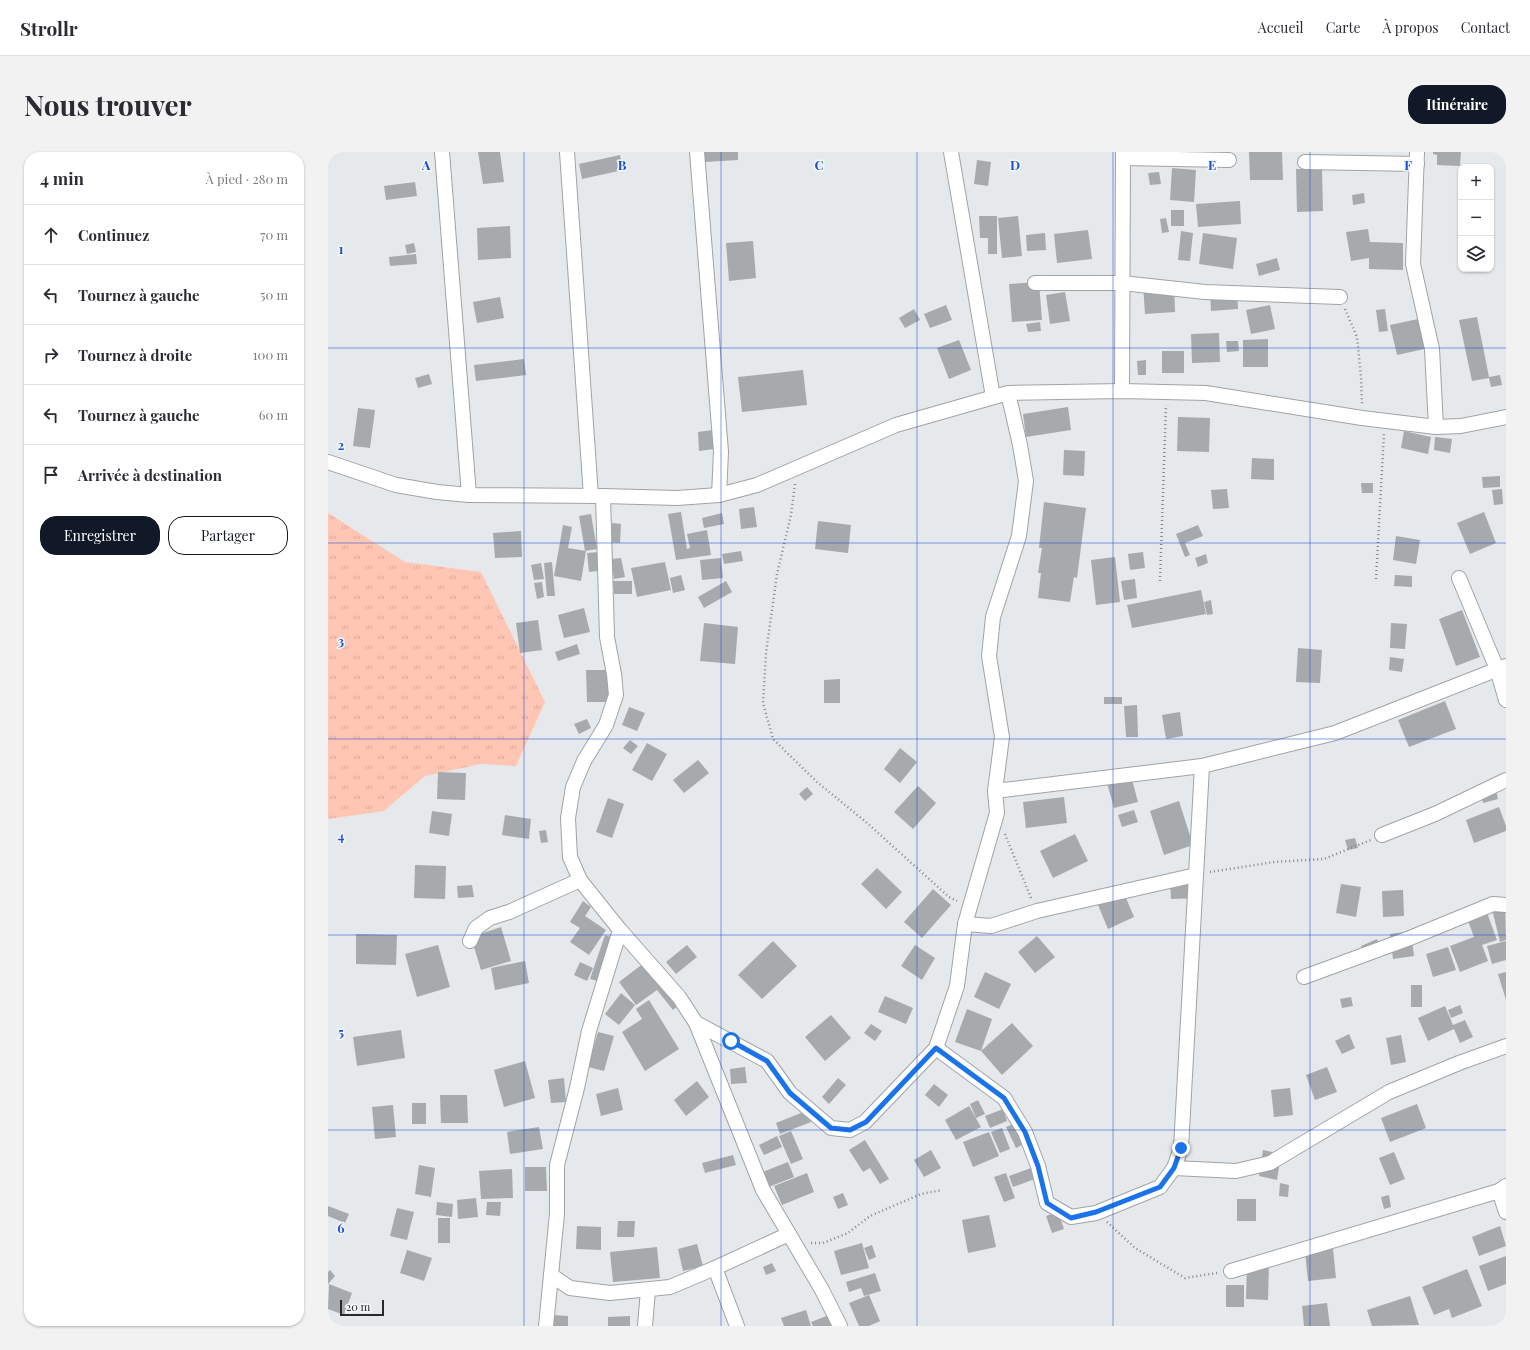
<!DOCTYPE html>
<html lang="fr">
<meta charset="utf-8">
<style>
body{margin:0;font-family:"Playfair Display",serif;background:#f2f2f3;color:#2b2b33}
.controls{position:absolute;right:12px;top:12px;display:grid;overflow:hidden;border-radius:8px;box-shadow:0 1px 3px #0004}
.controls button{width:36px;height:36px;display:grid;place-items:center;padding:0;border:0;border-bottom:1px solid #e1e1e2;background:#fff;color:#2b2b33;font:20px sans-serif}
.scale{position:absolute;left:12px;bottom:10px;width:44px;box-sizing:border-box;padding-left:4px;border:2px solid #282929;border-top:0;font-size:11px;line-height:14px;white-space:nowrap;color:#282929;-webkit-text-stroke:3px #f3f7f8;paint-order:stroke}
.stop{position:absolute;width:12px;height:12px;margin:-9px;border:3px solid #1a73e8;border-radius:50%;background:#fff}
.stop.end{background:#1a73e8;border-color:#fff;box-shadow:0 1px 4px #0008}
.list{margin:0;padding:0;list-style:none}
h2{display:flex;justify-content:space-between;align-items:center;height:52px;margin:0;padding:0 16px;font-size:17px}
h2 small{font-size:13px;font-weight:400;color:#7c7c81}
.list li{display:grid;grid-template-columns:26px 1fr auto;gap:12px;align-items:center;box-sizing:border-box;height:60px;padding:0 16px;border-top:1px solid #e1e1e2}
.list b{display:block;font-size:15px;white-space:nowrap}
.list em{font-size:13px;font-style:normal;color:#7c7c81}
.actions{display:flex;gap:8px;padding:12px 16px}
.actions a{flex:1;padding:9px 0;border:1px solid #111827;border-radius:16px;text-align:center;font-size:14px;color:#111827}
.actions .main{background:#111827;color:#fff}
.icon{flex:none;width:22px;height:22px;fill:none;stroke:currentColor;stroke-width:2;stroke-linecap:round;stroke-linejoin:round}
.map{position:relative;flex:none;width:1178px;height:1174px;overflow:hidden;border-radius:16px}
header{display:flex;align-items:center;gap:24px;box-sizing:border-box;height:56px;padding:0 20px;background:#fff;border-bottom:1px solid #e1e1e2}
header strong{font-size:19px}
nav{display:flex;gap:22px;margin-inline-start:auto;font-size:14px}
.intro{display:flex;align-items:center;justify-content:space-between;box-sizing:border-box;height:96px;padding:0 24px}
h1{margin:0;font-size:28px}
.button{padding:10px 18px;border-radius:16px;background:#111827;color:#fff;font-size:14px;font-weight:700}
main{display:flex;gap:24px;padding:0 24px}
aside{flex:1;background:#fff;border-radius:16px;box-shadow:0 1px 3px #0004}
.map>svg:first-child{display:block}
</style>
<header>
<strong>Strollr</strong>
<nav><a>Accueil</a><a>Carte</a><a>À propos</a><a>Contact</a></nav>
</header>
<div class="intro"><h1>Nous trouver</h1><a class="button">Itinéraire</a></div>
<main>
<aside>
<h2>4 min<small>À pied · 280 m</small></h2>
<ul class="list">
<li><svg class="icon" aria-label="ahead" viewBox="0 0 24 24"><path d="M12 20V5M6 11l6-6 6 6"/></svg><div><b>Continuez</b></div><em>70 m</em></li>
<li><svg class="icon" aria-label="left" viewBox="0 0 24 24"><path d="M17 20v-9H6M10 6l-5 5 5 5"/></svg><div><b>Tournez à gauche</b></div><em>50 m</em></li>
<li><svg class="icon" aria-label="right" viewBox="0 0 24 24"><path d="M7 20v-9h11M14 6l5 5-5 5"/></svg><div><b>Tournez à droite</b></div><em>100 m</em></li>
<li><svg class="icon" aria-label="left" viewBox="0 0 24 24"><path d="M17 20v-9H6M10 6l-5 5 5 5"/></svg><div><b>Tournez à gauche</b></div><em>60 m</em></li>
<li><svg class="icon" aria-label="arrive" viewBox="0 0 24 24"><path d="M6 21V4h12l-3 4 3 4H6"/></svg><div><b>Arrivée à destination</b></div></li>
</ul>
<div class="actions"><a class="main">Enregistrer</a><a>Partager</a></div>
</aside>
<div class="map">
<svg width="1178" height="1174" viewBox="0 0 1178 1174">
<defs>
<pattern id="grass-tufts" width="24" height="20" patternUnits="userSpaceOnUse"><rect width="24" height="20" fill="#ffc6b3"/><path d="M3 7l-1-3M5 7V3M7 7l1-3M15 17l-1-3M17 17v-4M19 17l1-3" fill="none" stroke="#dbaa9a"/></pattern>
</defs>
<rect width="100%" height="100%" fill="#e6e9eb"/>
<path fill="url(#grass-tufts)" d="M0,361L77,410L153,420L217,550L188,614L153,612L97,624L56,659L0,667Z"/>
<g fill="#a7aaac">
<path d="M150,0H172L176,30L155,32Z"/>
<path d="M377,0H410V8L377,10Z"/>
<path d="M921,0H954L955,28H922Z"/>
<path d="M1105,0H1133L1132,14L1109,13V3L1105,2Z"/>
<path d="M292,3L295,18L254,27L251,12Z"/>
<path d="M649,8L663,10L660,34L646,32Z"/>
<path d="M844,16L868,18L866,50L842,48Z"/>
<path d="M968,17H994L995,59L969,60Z"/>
<path d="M831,20L833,32L822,33L820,21Z"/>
<path d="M87,30L89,44L58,48L56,34Z"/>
<path d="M1036,41L1037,51L1025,53L1024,43Z"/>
<path d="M912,49L913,72L870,75L868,52Z"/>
<rect x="843" y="58" width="13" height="16"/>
<path d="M651,64H669V102H660V86H652Z"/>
<path d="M690,64L694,104L674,106L670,66Z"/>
<path d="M838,66L841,80L834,81L832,67Z"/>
<path d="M182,74L183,106L150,108L149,76Z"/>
<path d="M1040,77L1042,90L1075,91V118L1041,117V106L1023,109L1018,80Z"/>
<path d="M760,78L764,107L729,111L726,82Z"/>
<path d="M853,79L865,81L862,109L850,108Z"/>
<path d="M717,81L718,98L699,99L698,83Z"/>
<path d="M875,81L909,86L905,117L871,112Z"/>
<path d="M425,89L428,126L401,129L398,91Z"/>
<path d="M86,91L88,100L79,102L77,93Z"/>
<path d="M88,102L89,112L62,114L61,105Z"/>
<path d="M949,106L952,118L931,124L928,112Z"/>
<path d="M711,130L714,168L684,170L681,132Z"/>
<path d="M846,130L847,160L817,162L815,132Z"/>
<path d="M909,137L910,157L883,159L882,139Z"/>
<path d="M737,140L742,169L722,172L718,143Z"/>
<path d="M172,145L176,166L149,171L145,150Z"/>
<path d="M618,153L624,168L602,176L596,162Z"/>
<path d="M942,153L947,177L923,182L918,158Z"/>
<path d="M586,157L592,168L577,176L571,166Z"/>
<path d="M1057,157L1060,179L1051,180L1048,158Z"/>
<path d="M1149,165L1161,225L1172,223L1174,233L1163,235L1161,226L1144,229L1131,168Z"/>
<path d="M1095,166L1101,196L1069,203L1062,173Z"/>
<path d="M712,170L713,179L700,180L698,172Z"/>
<path d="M891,181L892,210L864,211L863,182Z"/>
<path d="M940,187V215H915V188Z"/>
<path d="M631,188L643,218L621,227L609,196Z"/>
<path d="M898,189H910L911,199L899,200Z"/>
<rect x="834" y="199" width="22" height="22"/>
<path d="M196,207L198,223L148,229L146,213Z"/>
<path d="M818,208V223H810L809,209Z"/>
<path d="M475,218L479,253L414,260L410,225Z"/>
<path d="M101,222L104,232L90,236L87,226Z"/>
<path d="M740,255L743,278L698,285L695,262Z"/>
<path d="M30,256L47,258L42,296L25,294Z"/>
<path d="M850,265L882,266L881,300L849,299Z"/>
<path d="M384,278L386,297L371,299L370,280Z"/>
<path d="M1076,279L1103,285L1100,302L1073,296Z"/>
<path d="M1107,285L1124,287L1122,301L1106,298Z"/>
<path d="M736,298L757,299L756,324L735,323Z"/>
<path d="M924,306L946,307V328L923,327Z"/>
<path d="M1172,324V335L1155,336L1154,325Z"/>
<path d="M1033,331H1045V341H1034Z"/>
<path d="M899,337L901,356L885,357L883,338Z"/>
<path d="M1174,337L1175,352L1166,353L1164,338Z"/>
<path d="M716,350L758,356L749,426L746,425L742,450L710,446L713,421H710L714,396H711Z"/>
<path d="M426,355L429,375L413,377L411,357Z"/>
<path d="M353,360L359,397L362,396L359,382L379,378L383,403L348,408L340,362Z"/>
<path d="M1156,360L1168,391L1142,402L1129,371Z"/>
<path d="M394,361L396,372L376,376L374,366Z"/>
<path d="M263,362L269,397L257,399L251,364Z"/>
<path d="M490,369L523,373L520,401L487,397Z"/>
<path d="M284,371L293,372L292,391L283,390Z"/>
<path d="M235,373L244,375L240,396L258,399L253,429L226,424Z"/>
<path d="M870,373L875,384L857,391L862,403L857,405L848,382Z"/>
<path d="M193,379L194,405L167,406L165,381Z"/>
<path d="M1068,384L1092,388L1088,412L1065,408Z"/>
<path d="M413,399L415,409L396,412L394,402Z"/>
<path d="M270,400L271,419L261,420L259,401Z"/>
<path d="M815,400L817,416L802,418L800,402Z"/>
<path d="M878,402L880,411L870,415L867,406Z"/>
<path d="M787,405L792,450L768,453L763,408Z"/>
<path d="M293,406L297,425L286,427L283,407Z"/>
<path d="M393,406L395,426L374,428L372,408Z"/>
<path d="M224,410L227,444H219L216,411Z"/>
<path d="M337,410L343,438L309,445L303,416Z"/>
<path d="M213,411L216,427L206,428L203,413Z"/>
<path d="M353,423L357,438L345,441L342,426Z"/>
<path d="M1067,423L1084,424V435L1066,434Z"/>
<path d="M807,427L809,446L796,448L793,429Z"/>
<path d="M285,429H304V442H286Z"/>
<path d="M398,429L404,440L376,456L370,445Z"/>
<path d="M214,430L216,445L209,447L206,431Z"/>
<path d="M873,438L878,462L804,476L799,453Z"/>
<path d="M883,448L885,462L879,463L876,450Z"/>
<path d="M256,456L262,480L236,486L230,463Z"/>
<path d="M1134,458L1152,505L1128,514L1111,467Z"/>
<path d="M210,468L214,498L192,501L188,471Z"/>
<path d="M376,471L410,475L407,512L372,509Z"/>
<path d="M1063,471L1079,472L1077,497L1062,496Z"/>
<path d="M249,492L252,502L230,509L227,500Z"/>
<path d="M970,496L994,498L992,531L968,530Z"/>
<path d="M1062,505L1076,507L1074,520L1061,518Z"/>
<path d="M258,518H284L285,550H259Z"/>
<path d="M512,527V551H496V528Z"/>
<rect x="776" y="545" width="18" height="7"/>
<path d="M1117,549L1128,577L1081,595L1070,568Z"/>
<path d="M809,553L810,585H798L796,554Z"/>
<path d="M301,555L317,561L309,579L294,573Z"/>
<path d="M852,560L855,584L838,587L834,563Z"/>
<path d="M259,567L263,576L251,582L246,572Z"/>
<path d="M302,588L310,594L303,602L295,596Z"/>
<path d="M319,591L339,602L324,629L304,618Z"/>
<path d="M572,596L589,610L572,631L556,617Z"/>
<path d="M370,608L381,621L356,641L345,628Z"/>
<path d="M110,620L138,621L137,648L109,647Z"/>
<path d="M803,624L810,650L786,656L779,631Z"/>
<path d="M590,634L608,651L585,677L566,660Z"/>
<path d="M479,635L485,642L477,649L471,642Z"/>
<path d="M1168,638L1170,647L1155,651L1153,642Z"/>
<path d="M736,645L739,671L698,676L695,650Z"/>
<path d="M280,646L296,652L284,686L268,680Z"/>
<path d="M851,649L865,693L836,703L822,659Z"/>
<path d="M1171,655L1178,674V679L1146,691L1138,668Z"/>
<path d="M806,658L810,670L794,675L790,663Z"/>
<path d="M104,659L124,662L121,684L101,681Z"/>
<path d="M177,663L203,667L201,687L174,683Z"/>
<path d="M218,678L220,690L213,691L211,679Z"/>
<path d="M747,682L760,709L725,726L712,699Z"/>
<path d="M1027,686L1030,696L1020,698L1017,688Z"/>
<path d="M87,713L118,714L117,747L86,746Z"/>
<path d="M549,716L574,740L558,757L533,732Z"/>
<path d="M872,727L873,746L843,747L842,729Z"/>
<path d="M1013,732L1033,735L1028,765L1008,761Z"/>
<path d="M144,733L146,745L130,746L129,734Z"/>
<path d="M605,737L623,753L594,786L576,770Z"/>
<path d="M1075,738L1076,764L1055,765L1054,739Z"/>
<path d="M796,741L806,765L780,777L770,753Z"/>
<path d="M1177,746L1178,788L1172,790L1162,749Z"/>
<path d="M255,749L263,755L257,764L278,778L261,803L242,790L252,776L242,770Z"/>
<path d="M1155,750L1169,788L1154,793L1160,809L1132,820L1122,794L1146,785L1136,758Z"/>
<path d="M173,775L183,809L153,818L143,785Z"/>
<path d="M1083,779L1086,804L1065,807L1062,782Z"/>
<path d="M28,782L69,783L68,813L28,812Z"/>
<path d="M277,783L288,787L273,830L262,827Z"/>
<path d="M709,784L727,805L707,821L690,800Z"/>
<path d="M1049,787L1052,795L1036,801L1033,794Z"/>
<path d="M445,789L469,814L434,847L410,823Z"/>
<path d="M1178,789V808L1164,812L1159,794Z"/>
<path d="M110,793L122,835L89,845L77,802Z"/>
<path d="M359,793L369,805L348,822L338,810Z"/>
<path d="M587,793L607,806L594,828L573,814Z"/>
<path d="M1120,795L1128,818L1105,825L1098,802Z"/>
<path d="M197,809L201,831L167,838L163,816Z"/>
<path d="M252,810L265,816L259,829L246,823Z"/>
<path d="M316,811L353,851L345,858L329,838L308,853L291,830Z"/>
<path d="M657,820L683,832L671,857L646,845Z"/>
<path d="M1178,820V848L1170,822Z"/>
<rect x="1083" y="833" width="11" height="22"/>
<path d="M293,841L307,853L291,873L277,862Z"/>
<path d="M557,844L585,856L578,872L550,860Z"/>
<path d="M1023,845L1025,854L1014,856L1012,847Z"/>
<path d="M321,848L351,897L317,919L294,880L314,867L308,857Z"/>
<path d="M1132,853L1135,861L1123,866L1120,858Z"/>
<path d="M1117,854L1125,873L1137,868L1145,885L1132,891L1126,877L1100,889L1090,866Z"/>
<path d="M639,857L664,867L653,899L627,890Z"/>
<path d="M503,863L523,886L497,909L477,885Z"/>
<path d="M684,871L705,894L674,923L653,899Z"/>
<path d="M543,872L554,879L547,889L536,881Z"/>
<path d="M73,878L77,906L29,914L25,885Z"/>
<path d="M270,880L286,884L276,919L260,915Z"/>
<path d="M1021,882L1027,896L1014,902L1007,889Z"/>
<path d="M1073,883L1078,910L1063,913L1058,886Z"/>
<path d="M197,909L207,946L176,955L166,918Z"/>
<path d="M417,915L419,931L403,932L402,917Z"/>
<path d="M999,915L1009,940L987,948L978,923Z"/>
<path d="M236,926L238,950L223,951L220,928Z"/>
<path d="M510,926L518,933L501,952L494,945Z"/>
<path d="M369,929L381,945L358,964L346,948Z"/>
<path d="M606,932L620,943L611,955L597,943Z"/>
<path d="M290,936L295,958L273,964L268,942Z"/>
<path d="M962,936L965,963L946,965L943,938Z"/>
<path d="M112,943H139L140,971H113Z"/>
<path d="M650,948L657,962L648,966L642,952Z"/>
<rect x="84" y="951" width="14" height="21"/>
<path d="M1089,952L1098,976L1062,990L1053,966Z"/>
<path d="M65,953L68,985L47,987L44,955Z"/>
<path d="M641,954L653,975L628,988L617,968Z"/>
<path d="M675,957L679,969L662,976L657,964Z"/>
<path d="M478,959L483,970L452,982L448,971Z"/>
<path d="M690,970L700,990L688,996L678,975Z"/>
<path d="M211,975L215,997L182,1002L179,980Z"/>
<path d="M674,976L682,997L672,1001L663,980Z"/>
<path d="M463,979L475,1007L463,1012L451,984Z"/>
<path d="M661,980L671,1004L645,1015L635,990Z"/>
<path d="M449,984L454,995L436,1003L431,993Z"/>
<path d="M537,988L561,1027L552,1032L542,1016L535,1020L521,998Z"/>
<path d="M603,998L613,1016L596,1025L586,1008Z"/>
<path d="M935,998L953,1002L949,1028L931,1024Z"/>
<path d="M1066,1000L1077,1027L1062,1033L1051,1006Z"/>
<path d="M405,1003L408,1013L377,1021L374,1011Z"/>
<path d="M460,1010L466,1025L438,1036L432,1021Z"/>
<path d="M91,1013L107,1016L103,1045L87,1042Z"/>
<path d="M197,1015H218L219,1039H197Z"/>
<path d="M703,1016L707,1027L685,1035L681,1024Z"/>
<path d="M184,1017L185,1046L153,1047L151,1019Z"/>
<path d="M479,1021L486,1040L454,1053L446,1034Z"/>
<path d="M678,1021L687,1046L676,1050L666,1025Z"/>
<path d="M952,1031L961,1033L960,1045L951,1044Z"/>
<path d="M515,1041L520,1053L510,1057L505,1045Z"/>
<path d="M1061,1043L1063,1055L1056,1057L1053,1045Z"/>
<path d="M148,1046L150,1065L130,1067L129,1048Z"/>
<rect x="909" y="1047" width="19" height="22"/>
<path d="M109,1050L125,1052L124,1065L108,1063Z"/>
<path d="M159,1050H173L172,1064L158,1063Z"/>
<path d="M0,1054L21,1062L17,1071L0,1064Z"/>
<path d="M69,1056L86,1060L79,1088L62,1084Z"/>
<path d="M730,1060L736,1077L724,1081L718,1064Z"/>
<path d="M661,1063L668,1095L640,1101L634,1068Z"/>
<rect x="110" y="1066" width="12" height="25"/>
<path d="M290,1069H307L306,1085H289Z"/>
<path d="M249,1074L273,1075V1098L248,1097Z"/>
<path d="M1172,1074L1178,1094L1151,1104L1144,1085Z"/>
<path d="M534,1091L541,1116L513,1123L506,1099Z"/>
<path d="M369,1092L375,1114L355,1119L350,1097Z"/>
<path d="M544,1093L548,1105L541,1108L536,1096Z"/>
<path d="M329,1095L332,1126L285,1130L282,1100Z"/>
<path d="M1005,1097L1008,1126L980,1129L977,1100Z"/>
<path d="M79,1098L104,1106L96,1129L72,1121Z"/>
<path d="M1178,1104V1132L1160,1139L1151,1114Z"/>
<path d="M444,1111L448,1119L438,1123L435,1115Z"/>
<path d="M919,1111H941L940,1148L918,1147Z"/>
<path d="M1139,1117L1154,1154L1124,1166L1121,1157L1106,1163L1094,1135Z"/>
<path d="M2,1118L7,1124L0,1132V1120Z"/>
<path d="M547,1121L553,1139L536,1144L533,1136L521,1140L518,1130Z"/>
<path d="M1,1132L24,1141L16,1163L0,1157Z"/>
<rect x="898" y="1133" width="18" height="22"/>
<path d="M541,1143L552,1169L541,1174H531L521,1151Z"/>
<path d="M1082,1144L1091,1173L1044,1174L1039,1158Z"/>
<path d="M999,1151L1002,1174H976L974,1154Z"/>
<path d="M478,1158L483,1174H456L453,1166Z"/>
<path d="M225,1163L240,1164V1174H224Z"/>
<path d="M501,1163L505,1174H485L483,1170Z"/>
<path d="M302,1164V1174H280V1165Z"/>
</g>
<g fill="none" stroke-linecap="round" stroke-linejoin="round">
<g stroke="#a0a3a5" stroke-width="16">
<g id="street">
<path d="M114,0L141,343"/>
<path d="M239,0L263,344"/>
<path d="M369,0L393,300L391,343"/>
<path d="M623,0L665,245"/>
<path d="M1089,0L1085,112L1104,197L1108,275"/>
<path d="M795,6L901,8"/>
<path d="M977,10L1089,12"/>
<path d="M707,131H794L877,140L1012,145"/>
<path d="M794,239L795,0"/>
<path d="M0,310L68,333L109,340L141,343L275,344L349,346L391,343L429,333L568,273L680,241L794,239L878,241L1034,266L1108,275L1133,274L1178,265"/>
<path d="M275,344L279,485L286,522L288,543L278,573L256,609L245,635L240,666L242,705L252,728L292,778L351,845L368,871L435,1038L494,1138L512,1174"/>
<path d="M1131,426L1169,517L1178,548"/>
<path d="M667,639L874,614L1007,581L1178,514"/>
<path d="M1054,683L1107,662L1178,628"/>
<path d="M637,772L663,774L709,759L868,723"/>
<path d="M142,789L148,776L162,766L181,760L252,728"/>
<path d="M976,825L1082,786L1165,752L1178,753"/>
<path d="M368,871L439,909L462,941L503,976L522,978L537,970L608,896L629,834L637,772L669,661L667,639L674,585L661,504L665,465L691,384L698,329L692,293L680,241"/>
<path d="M608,896L676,946L697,980L710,1014L719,1051L743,1065L768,1061L832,1035L846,1016L853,996L874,614"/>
<path d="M846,1016L908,1019L942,1011L1061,940L1131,911L1178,894"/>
<path d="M1178,1034L1171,1039L1178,1060"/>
<path d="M387,1116L409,1174"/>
<path d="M903,1119L1171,1039"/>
<path d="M223,1123L242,1136L282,1141L342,1135L387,1116L461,1082"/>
<path d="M218,1174L229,1062V1013L249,936L261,879L292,778"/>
<path d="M317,1174L320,1138"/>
</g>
</g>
<g stroke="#858788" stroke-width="2.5" stroke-dasharray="1 3" stroke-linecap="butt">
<path d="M1017,157L1029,185L1033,225L1034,253"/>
<path d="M467,332L463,363L449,422L438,501L435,551L445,587L489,630L538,670L621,745L629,749"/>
<path d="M1048,427L1056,281"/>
<path d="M832,429L838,253"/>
<path d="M677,682L703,746"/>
<path d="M882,720L946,710L996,707L1043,688"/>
<path d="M779,1070L807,1096L857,1126L889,1121"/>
<path d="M483,1091H495L520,1081L542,1064L593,1042L614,1038"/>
</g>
<use href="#street" stroke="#fff" stroke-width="14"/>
</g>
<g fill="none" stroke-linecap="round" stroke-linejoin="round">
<path stroke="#1a73e8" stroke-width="5" d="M403,889L439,909L462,941L503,976L522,978L538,970L608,896L676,946L697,980L710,1014L719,1051L743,1066L768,1060L832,1035L846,1016L853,996"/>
</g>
<path fill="none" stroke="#1d4ed8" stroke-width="1" stroke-opacity="0.55" d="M196,0V1174M393,0V1174M589,0V1174M785,0V1174M982,0V1174M0,196H1178M0,391H1178M0,587H1178M0,783H1178M0,978H1178"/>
<g font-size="13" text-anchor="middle" font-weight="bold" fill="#1d4ed8" stroke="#f3f7f8" stroke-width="3" stroke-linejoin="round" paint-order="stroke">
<text x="98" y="18">A</text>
<text x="294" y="18">B</text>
<text x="491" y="18">C</text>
<text x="687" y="18">D</text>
<text x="884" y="18">E</text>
<text x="1080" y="18">F</text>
<text x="13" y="102">1</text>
<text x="13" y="298">2</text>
<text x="13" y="494">3</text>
<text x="13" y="689">4</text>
<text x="13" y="885">5</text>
<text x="13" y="1081">6</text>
</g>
</svg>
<div class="controls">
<button>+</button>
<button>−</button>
<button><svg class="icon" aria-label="layers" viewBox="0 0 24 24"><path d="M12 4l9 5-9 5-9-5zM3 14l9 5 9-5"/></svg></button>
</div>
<div class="scale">20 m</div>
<div class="stop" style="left:403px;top:889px"></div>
<div class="stop end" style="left:853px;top:996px"></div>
</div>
</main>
